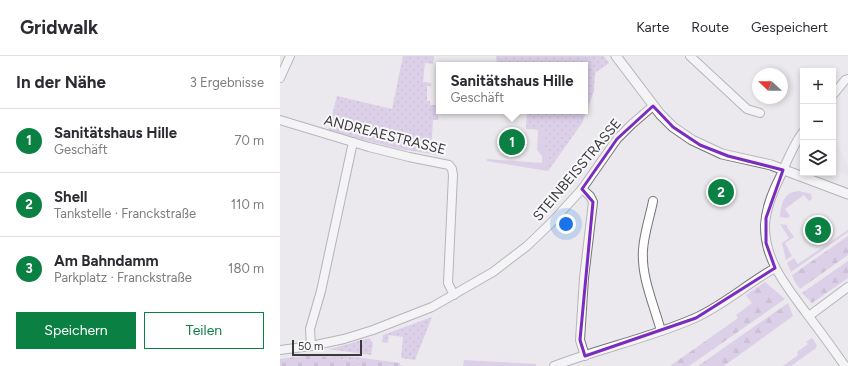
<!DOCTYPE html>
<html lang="de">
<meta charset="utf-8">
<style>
body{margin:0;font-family:Figtree,sans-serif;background:#f2f2f3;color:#2b2b33}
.controls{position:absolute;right:12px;top:12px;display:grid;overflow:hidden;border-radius:0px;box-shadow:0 2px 6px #0003}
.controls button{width:36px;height:36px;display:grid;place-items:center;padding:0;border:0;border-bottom:1px solid #e1e1e2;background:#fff;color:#2b2b33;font:20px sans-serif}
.compass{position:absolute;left:472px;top:12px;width:36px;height:36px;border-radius:50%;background:#fff;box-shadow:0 2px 6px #0003;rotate:292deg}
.scale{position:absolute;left:12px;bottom:10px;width:70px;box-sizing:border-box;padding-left:4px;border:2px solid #3b3a3b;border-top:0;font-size:11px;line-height:14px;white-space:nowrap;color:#3b3a3b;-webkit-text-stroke:3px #f8f7fa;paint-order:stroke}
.you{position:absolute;left:286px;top:168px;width:14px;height:14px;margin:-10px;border:3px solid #fff;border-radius:50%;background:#1a73e8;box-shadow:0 0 0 6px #1a73e833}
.badge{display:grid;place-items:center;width:26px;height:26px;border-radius:50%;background:#0b8043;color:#fff;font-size:13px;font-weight:700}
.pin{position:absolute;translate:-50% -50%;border:2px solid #fff;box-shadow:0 1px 4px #0006}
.popup{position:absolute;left:156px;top:6px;width:152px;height:52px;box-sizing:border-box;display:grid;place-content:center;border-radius:0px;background:#fff;filter:drop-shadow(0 1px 3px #0005);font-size:13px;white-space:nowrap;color:#7c7c81}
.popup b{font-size:15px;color:#2b2b33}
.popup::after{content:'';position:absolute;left:50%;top:100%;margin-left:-8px;border:8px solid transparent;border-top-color:#fff}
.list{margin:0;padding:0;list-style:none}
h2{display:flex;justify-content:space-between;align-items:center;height:52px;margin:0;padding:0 16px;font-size:17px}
h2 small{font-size:13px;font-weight:400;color:#7c7c81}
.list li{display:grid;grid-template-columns:26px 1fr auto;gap:12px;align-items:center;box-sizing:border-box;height:64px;padding:0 16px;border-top:1px solid #e1e1e2}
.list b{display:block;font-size:15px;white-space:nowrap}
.list p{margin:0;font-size:13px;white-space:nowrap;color:#7c7c81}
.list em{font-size:13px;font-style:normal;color:#7c7c81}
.actions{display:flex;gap:8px;padding:12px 16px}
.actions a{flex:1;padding:9px 0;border:1px solid #0b8043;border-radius:0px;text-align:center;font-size:14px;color:#0b8043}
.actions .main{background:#0b8043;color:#fff}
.icon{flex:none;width:22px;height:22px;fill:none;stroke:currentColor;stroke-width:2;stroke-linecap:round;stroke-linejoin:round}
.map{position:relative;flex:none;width:568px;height:310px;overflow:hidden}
header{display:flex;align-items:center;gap:24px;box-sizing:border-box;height:56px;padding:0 20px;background:#fff;border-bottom:1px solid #e1e1e2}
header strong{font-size:19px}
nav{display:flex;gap:22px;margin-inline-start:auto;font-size:14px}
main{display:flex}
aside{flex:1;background:#fff}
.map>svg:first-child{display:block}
</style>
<header>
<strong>Gridwalk</strong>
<nav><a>Karte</a><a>Route</a><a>Gespeichert</a></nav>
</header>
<main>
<aside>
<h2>In der Nähe<small>3 Ergebnisse</small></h2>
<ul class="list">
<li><span class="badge">1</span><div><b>Sanitätshaus Hille</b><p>Geschäft</p></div><em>70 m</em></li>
<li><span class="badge">2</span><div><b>Shell</b><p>Tankstelle · Franckstraße</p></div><em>110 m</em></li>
<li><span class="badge">3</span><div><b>Am Bahndamm</b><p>Parkplatz · Franckstraße</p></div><em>180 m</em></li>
</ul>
<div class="actions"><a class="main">Speichern</a><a>Teilen</a></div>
</aside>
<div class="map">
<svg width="568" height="310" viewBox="0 0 568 310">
<defs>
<pattern id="grass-dots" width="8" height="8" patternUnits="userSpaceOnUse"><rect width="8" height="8" fill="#cbafe3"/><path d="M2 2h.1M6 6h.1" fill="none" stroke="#a68fb9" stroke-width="1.8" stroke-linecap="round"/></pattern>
<pattern id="forest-firs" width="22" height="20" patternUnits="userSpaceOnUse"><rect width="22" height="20" fill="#cbafe3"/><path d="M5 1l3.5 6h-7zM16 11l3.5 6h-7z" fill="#a68fb9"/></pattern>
<pattern id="cemetery-stones" width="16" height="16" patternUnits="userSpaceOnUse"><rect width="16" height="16" fill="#cbafe3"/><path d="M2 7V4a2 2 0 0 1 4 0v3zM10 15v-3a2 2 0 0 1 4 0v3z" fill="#a68fb9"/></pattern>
</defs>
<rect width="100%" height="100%" fill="#ebe9ed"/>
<path fill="#e2dde7" d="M553,78L568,110V119L553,113Z"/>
<g fill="url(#grass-dots)">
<path d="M123,0H154L153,8L145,7L143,26L151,27V30H147V45H150V49H159L158,64H153L151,96L165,99L164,100L120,93L48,75L57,40L112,53Z"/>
<path d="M216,0H324L329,7L315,17L314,35L302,67L268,115V98L264,95V74L246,73L247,55H305V9H217Z"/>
<path d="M152,261L135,304L121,302L123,281L109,279L108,287L102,286L103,279Z"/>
<path d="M89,282L93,287L91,299L47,293L54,292Z"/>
<path d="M48,298L83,302V306L32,299Z"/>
</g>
<g fill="url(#forest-firs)">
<path d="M568,180V199L520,233L515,226L512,219Z"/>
<path d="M568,205V222L532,247L522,237Z"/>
<path d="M485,226L505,243L409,310H390L458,262L456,259L472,247L466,239Z"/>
<path d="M508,247L513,260L444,310H418Z"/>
</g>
<path fill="url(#cemetery-stones)" d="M32,299L82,306L83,302L120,307V309L124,310H0V303Z"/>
<g fill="#cbafe3">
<path d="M258,74H264V95L268,98V115L207,105V103L262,107V100L257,94Z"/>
<path d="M519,135L531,138L532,143L529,145L524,139L505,153L510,160L507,162L500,161C501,147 504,136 519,135Z"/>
<path d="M500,168L507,169V171L514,181L505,187L512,200L506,204L502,187L509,182Z"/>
<path d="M568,174V176L511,216L507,207L514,202L518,208Z"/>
<path d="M532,282L537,289L536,292L511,310H503L518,299L517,296L528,288L526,286Z"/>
<path d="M184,304L256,308V310H183Z"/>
</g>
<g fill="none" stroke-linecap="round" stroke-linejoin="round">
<g stroke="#757477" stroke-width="10">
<g id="minor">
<path d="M410,0L467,53L480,57"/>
<path d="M0,22L10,0"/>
<path d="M553,39L565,24L568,23"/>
<path d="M0,64L89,91L129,101L169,109L172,113L173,119L168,227L174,239"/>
<path d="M523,76C513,89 507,105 501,119C493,135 486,151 485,169C484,204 507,231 527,258C540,275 553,293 565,310"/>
<path d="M302,133L310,140L313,146L304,222L300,284L305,300"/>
<path d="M373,145C370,161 364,177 363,194C361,221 374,249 381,275"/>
<path d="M529,260L568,231"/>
<path d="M31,290L30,273L41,235L73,86"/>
<path d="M0,294L31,290L64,283L93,274L152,251L213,216L247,190L271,167L302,133L337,83L352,68L373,50"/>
<path d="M274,310C321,292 370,282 415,262C444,249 468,227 495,212"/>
</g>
</g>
<g stroke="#757477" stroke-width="11">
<path id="tertiary" d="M336,0L380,58L393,71L412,84L442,98L491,109L568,138"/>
</g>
<use href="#minor" stroke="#fff" stroke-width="8"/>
<use href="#tertiary" stroke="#fff" stroke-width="9"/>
</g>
<path d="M0 0H568V310H0ZM373,50L393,71L420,89L448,100L503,114L486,162V187L495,212L416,262L305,300L300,284L313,146L302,133L337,83Z" fill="#ebe9ed" fill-opacity=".55" fill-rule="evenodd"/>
<path fill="none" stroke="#7b2cbf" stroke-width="3" stroke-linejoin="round" d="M373,50L393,71L420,89L448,100L503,114L486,162V187L495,212L416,262L305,300L300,284L313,146L302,133L337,83Z"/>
<g text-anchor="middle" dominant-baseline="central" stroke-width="4" stroke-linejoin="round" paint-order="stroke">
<g font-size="14" fill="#3b3a3b" stroke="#f8f7fa">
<text transform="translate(105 79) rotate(14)">ANDREAESTRASSE</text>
<text transform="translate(297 114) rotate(-50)">STEINBEISSTRASSE</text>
</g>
</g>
</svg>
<div class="controls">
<button>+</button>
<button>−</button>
<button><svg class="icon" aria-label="layers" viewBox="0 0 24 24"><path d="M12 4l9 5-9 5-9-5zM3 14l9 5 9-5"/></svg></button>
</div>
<svg class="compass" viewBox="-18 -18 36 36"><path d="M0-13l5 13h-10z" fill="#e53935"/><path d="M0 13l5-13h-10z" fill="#7c7c81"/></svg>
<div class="scale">50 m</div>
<div class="you"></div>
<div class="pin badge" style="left:232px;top:86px">1</div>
<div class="popup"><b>Sanitätshaus Hille</b>Geschäft</div>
<div class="pin badge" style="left:441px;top:136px">2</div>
<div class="pin badge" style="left:538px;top:174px">3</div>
</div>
</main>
